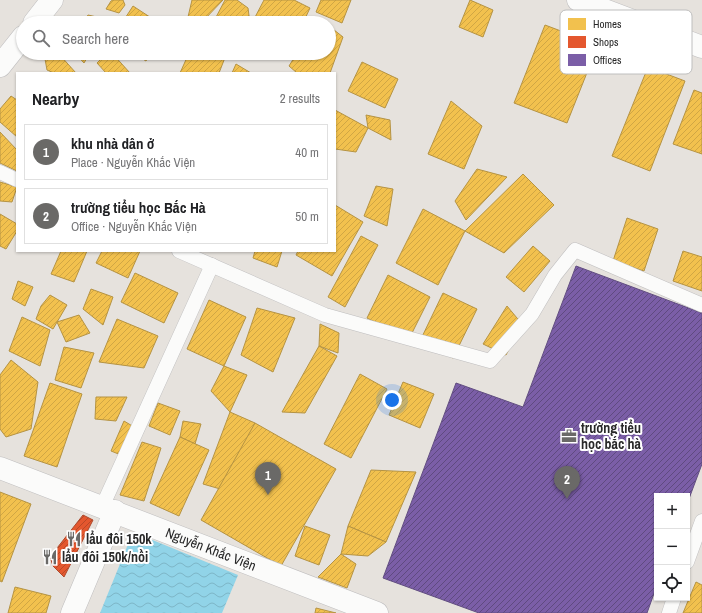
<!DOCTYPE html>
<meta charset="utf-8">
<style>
body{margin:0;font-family:"Archivo Narrow",sans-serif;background:#f2f2f2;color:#202124}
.controls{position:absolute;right:12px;bottom:12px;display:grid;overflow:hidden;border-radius:0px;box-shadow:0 1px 3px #0004}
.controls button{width:36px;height:36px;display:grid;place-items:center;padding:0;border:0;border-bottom:1px solid #e0e0e0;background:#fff;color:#202124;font:20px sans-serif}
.you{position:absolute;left:392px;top:400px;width:14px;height:14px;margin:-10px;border:3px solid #fff;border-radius:50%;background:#1a73e8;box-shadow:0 0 0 6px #1a73e833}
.badge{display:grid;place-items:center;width:26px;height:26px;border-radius:50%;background:#6a6967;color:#fff;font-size:13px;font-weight:700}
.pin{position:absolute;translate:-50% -33px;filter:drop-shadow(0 1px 2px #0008)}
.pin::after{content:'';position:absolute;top:21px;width:14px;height:12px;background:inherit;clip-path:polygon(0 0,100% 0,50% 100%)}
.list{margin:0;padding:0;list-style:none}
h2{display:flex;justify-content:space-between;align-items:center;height:52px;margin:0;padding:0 16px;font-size:17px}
h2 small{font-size:13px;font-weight:400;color:#757577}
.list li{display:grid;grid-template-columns:26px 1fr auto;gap:12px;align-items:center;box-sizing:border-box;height:56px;margin:0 8px 8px;padding:0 8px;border:1px solid #e0e0e0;border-radius:0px}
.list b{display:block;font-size:15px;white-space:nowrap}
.list p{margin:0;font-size:13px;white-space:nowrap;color:#757577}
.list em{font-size:13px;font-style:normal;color:#757577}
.icon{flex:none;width:22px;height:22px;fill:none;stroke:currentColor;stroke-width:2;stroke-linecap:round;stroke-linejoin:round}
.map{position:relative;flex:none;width:702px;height:613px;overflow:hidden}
.search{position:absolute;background:#fff;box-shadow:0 1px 3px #0004;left:16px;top:16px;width:320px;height:44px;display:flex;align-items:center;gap:10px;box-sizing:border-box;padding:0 14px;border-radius:22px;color:#757577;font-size:15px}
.panel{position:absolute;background:#fff;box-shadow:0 1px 3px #0004;left:16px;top:72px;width:320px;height:180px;border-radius:0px}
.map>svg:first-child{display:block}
</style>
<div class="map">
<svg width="702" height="613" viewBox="0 0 702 613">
<defs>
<pattern id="water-waves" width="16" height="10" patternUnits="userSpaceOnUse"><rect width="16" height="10" fill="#91d4e8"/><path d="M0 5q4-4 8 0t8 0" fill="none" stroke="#7db6c7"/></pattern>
<pattern id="homes-hatch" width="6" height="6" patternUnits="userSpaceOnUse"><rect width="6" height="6" fill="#f2c14e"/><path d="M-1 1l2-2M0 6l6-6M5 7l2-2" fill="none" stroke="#d0a644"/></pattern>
<pattern id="shops-hatch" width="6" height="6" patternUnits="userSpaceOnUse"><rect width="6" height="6" fill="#e4572e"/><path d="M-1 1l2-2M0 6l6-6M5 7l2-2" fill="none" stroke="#b94827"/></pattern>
<pattern id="offices-hatch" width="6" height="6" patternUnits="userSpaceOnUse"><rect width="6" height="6" fill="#7b5ea7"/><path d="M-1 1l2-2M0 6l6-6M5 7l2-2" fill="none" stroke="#5f4a80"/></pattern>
</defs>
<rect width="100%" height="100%" fill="#e6e2dd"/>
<path fill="url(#water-waves)" d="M133,532L238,575L222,613H100Z"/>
<g fill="url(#homes-hatch)" stroke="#b59343">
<path d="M113,0H123L125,5L119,13L106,9L111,1Z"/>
<path d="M192,0H223L203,21L188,17Z"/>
<path d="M225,0H237L248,8L250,23H213Z"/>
<path d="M264,0H294L310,8L303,23H252Z"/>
<path d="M321,0H351L342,23L316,12Z"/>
<path d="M470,0L493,10L483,37L459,27Z"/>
<path d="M133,6L159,23H122Z"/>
<path d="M88,15L110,20L108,23H83Z"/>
<path d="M545,25L598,45L567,123L514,103Z"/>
<path d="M329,26L343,37L330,73H297L289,66L297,53H329Z"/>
<path d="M75,53H90L84,63Z"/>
<path d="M107,53H112L130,73H106L97,63Z"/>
<path d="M133,53H151L146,61Z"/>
<path d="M189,53H221L226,55L219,73H180Z"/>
<path d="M59,54L76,73H54L47,70L45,59Z"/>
<path d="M362,62L398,79L385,108L348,91Z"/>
<path d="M236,64L251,73H232Z"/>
<path d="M648,67L685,81L650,171L612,156Z"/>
<path d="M694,90L702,93V154L673,144Z"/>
<path d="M11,96L17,100V137L0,122V109Z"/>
<path d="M451,101L482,126L464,169L428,154Z"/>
<path d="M335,110L368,128L356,152L335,149Z"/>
<path d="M366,115L390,120L391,140L368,128Z"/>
<path d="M0,132L17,150V171L0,163Z"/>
<path d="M477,169L507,177L466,220L455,201Z"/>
<path d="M523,174L554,205L504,253L465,231Z"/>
<path d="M0,182L17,187L12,202L0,201Z"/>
<path d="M376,186L393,189L387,226L364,216Z"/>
<path d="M335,205L363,222L332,276L296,255L298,251H335Z"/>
<path d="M423,209L465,231L438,285L396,263Z"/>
<path d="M0,214L17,224V231L6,249L0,246Z"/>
<path d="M627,218L658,229L644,271L613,261Z"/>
<path d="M361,236L378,245L345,307L328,297Z"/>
<path d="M533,246L550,261L524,292L506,277Z"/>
<path d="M61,251H87L74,282L51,274Z"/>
<path d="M102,251H140L128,278L96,263Z"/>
<path d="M255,251H282L277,267L253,258Z"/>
<path d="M683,251L702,257V291L673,281Z"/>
<path d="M135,273L178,293L164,323L121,302Z"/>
<path d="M388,275L430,297L409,339L367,318Z"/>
<path d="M18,281L33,287L25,306L12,299Z"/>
<path d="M91,289L113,297L103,325L83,309Z"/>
<path d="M443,293L477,309L453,358L420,341Z"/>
<path d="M50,295L67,305L53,329L36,319L41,306Z"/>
<path d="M209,300L246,317L224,366L187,349Z"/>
<path d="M507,306L522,324L506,355L483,344Z"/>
<path d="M257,308L295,318L273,372L241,355Z"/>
<path d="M79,315L90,333L66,342L57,322Z"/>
<path d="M22,317L50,330L40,366L9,351Z"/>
<path d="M117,319L158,336L144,368L99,362Z"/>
<path d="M320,324L339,333L338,353L319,346Z"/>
<path d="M319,346L337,356L305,413L282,412Z"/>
<path d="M64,347L94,353L81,388L55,380Z"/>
<path d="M11,360L38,382L31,429L6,437L0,429V375Z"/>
<path d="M224,366L247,375L230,412L211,391Z"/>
<path d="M360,374L387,389L351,458L324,444Z"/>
<path d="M403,382L434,394L420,428L389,415Z"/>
<path d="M50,383L82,394L57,467L24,456Z"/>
<path d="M96,397H127L116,421L95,419Z"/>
<path d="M158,403L180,411L170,435L149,426Z"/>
<path d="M230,412L255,423L234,493L203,484Z"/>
<path d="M124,421L134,427L121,455L111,451Z"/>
<path d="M183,421L201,424L195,444L180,437Z"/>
<path d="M255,423L336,469L281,566L201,520Z"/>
<path d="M180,437L209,450L179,516L150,503Z"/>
<path d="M142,442L161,448L144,501L120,495Z"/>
<path d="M371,470L416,472L386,542L348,526Z"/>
<path d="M0,492L31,504L2,582L0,581Z"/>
<path d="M305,526L330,535L319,565L295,556Z"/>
<path d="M348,526L386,542L368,556L341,554Z"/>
<path d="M341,554L356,564L347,588L318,577Z"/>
<path d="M696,582L702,585V613H683Z"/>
<path d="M15,587L51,596L46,613H8Z"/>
<path d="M316,608L336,613H315Z"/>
</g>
<path fill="url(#shops-hatch)" stroke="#ac492c" d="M83,515L93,520L64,577L53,566L50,557Z"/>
<path fill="url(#offices-hatch)" stroke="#624e81" d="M576,266L702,313V464L687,504V496H657V585L647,613H479L383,578L456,383L523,407Z"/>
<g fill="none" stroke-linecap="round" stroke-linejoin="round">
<g stroke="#bfbebf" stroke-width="15">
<g id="lane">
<path d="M0,172L17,180"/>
<path d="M179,251L325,315L490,361L532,314L555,275L575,250L702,305"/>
<path d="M102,507L212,265"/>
<path d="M687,562L702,521"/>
<path d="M669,613L674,598"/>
</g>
</g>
<g stroke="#bfbebf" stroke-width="23">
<g id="street">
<path d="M578,0L702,47"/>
<path id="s1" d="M0,468L377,613"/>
<path d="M72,613L115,511"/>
</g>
</g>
<g stroke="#bfbebf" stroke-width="23">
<g id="secondary">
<path d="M34,23L52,0"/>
<path d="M0,66L23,37"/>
</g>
</g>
<use href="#lane" stroke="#fbfbfa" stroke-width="14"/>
<use href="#street" stroke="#fbfbfa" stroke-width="22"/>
<use href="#secondary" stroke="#fbfbfa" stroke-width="22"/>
</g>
<defs>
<g id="office-bare" transform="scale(1.2)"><path d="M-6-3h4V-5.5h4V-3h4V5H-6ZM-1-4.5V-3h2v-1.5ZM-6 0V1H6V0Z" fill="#6a6967" stroke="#fff" stroke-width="2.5" paint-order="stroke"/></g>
<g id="restaurant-bare" transform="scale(1.2)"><path d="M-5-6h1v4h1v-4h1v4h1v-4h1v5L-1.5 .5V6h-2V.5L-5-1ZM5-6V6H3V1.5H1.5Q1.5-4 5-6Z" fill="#6a6967" stroke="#fff" stroke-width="2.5" paint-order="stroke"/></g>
</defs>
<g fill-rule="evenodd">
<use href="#office-bare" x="569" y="436"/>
<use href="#restaurant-bare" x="74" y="539"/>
<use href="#restaurant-bare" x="50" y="557"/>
</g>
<g text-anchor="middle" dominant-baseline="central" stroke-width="4" stroke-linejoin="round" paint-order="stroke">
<g font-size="14" font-weight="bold" fill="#282828" stroke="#fff" text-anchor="start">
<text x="581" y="428">trường tiểu<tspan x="581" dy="16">học bắc hà</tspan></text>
<text x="86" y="539">lẩu đôi 150k</text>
<text x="62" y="557">lẩu đôi 150k/nồi</text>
</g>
<g font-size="14" fill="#282828" stroke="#fff">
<text stroke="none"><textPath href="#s1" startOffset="226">Nguyễn Khắc Viện</textPath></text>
</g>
</g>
<rect x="560" y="10" width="132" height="64" rx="6" fill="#fff" stroke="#bebebe" stroke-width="1"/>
<rect x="568" y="18" width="18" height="12" fill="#f2c14e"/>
<rect x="568" y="36" width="18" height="12" fill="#e4572e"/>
<rect x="568" y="54" width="18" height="12" fill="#7b5ea7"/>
<g font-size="11" fill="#282828">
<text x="593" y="28">Homes</text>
<text x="593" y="46">Shops</text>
<text x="593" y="64">Offices</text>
</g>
</svg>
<div class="controls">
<button>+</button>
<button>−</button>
<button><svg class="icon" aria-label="locate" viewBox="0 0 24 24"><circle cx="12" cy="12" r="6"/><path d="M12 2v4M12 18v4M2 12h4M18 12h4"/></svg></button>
</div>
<div class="you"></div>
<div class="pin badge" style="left:268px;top:495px">1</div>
<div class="pin badge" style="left:567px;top:499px">2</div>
<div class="search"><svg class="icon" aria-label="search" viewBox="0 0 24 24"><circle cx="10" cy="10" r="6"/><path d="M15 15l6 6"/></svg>Search here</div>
<section class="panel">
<h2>Nearby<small>2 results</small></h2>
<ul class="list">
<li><span class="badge">1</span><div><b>khu nhà dân ở</b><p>Place · Nguyễn Khắc Viện</p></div><em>40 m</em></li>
<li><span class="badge">2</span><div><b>trường tiểu học Bắc Hà</b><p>Office · Nguyễn Khắc Viện</p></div><em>50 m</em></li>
</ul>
</section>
</div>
